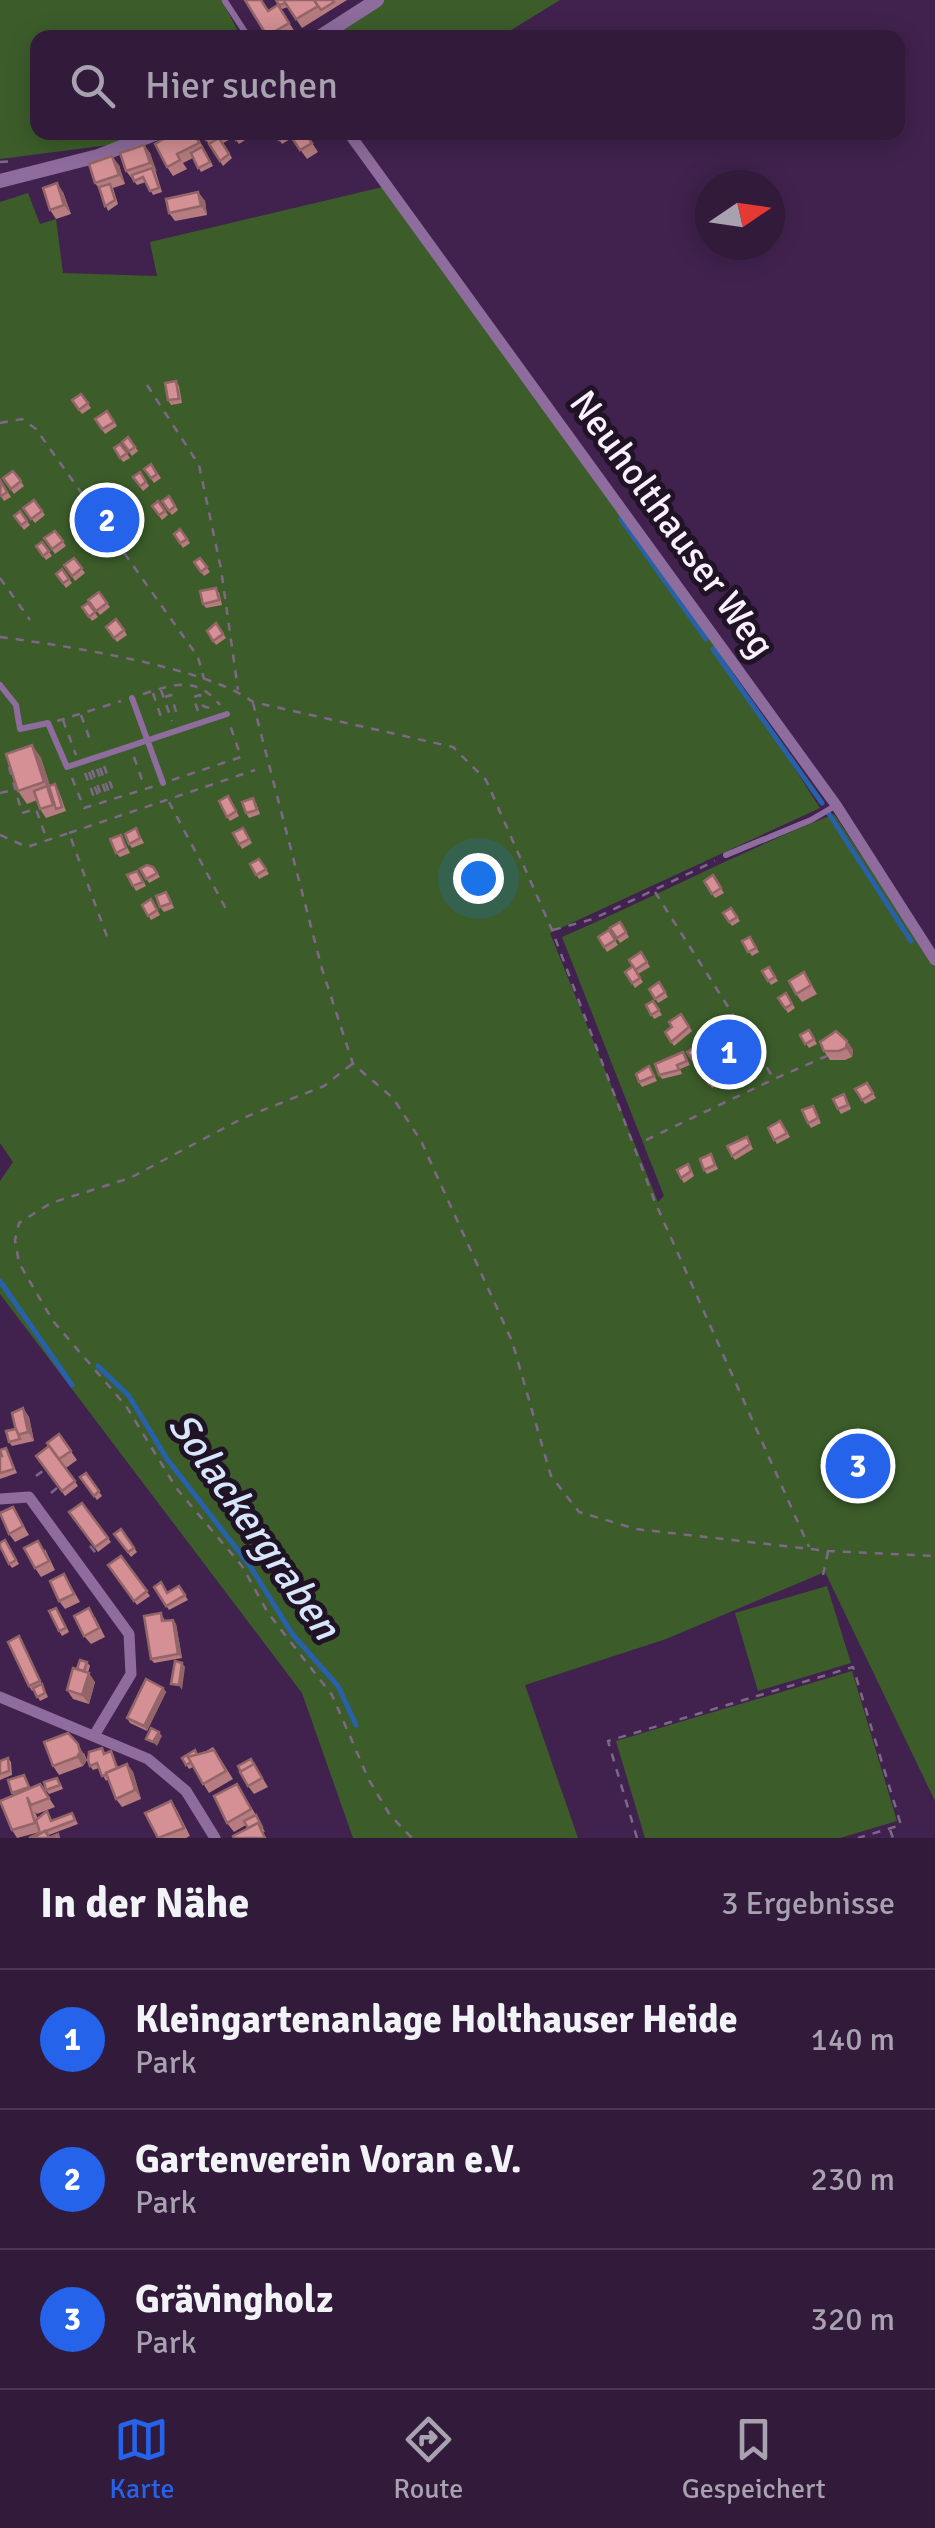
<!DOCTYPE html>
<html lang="de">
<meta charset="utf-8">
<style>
body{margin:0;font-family:Signika,sans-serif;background:#3d2745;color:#f1f3f6}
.compass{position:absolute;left:695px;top:170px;width:90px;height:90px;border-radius:50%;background:#311a3a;box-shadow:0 5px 25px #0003;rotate:77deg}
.you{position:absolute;left:478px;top:878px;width:35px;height:35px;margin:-25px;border:8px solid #fff;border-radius:50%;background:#1a73e8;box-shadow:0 0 0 15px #1a73e833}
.badge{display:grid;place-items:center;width:65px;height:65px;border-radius:50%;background:#2563eb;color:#fff;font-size:32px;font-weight:700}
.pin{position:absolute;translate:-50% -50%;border:5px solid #fff;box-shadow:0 2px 10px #0006}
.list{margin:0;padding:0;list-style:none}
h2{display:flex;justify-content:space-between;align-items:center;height:130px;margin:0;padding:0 40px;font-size:42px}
h2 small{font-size:32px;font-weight:400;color:#a8a1af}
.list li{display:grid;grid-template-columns:65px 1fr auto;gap:30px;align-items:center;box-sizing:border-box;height:140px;padding:0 40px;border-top:2px solid #4c3854}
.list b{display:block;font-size:38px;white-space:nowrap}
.list p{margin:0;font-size:32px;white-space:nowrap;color:#a8a1af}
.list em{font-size:32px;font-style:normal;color:#a8a1af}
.icon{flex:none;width:55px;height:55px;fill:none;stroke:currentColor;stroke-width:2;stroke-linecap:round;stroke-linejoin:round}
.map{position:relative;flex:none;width:935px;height:1838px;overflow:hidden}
.search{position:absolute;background:#311a3a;box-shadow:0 5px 25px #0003;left:30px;right:30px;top:30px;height:110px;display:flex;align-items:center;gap:25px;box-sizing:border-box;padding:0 35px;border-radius:20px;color:#a8a1af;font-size:38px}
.sheet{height:550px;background:#311a3a}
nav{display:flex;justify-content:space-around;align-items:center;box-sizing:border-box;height:140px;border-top:2px solid #4c3854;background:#311a3a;font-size:28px;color:#a8a1af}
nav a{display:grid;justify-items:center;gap:5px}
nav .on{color:#2563eb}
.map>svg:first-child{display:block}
</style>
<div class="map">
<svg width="935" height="1838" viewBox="0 0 935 1838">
<rect width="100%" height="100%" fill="#41224e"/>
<g fill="#3c5d2a">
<path d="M0,0H222L241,37L38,38V132L160,133L140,141L0,159Z"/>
<path d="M377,0H560L500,37L318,38Z"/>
<path d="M387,186L694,613L820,808L550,933L658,1202L664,1196L562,937C654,897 742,851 834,814L935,966V1801L825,1572L666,1639L525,1685L578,1838H353L302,1693L0,1294V1181L13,1162L0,1143V202L28,193L40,224L56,219L63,273L157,276L150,242Z"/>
<path d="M827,1586L851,1663L758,1691L735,1613Z"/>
<path d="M852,1671L897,1821L840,1838H645L616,1741Z"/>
</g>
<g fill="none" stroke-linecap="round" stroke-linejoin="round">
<g stroke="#2861a9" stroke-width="5">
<path d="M621,519L706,639"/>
<path d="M713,649L822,803"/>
<path d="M829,814L911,941"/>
<path d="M0,1281L72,1385"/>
<path d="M98,1366L129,1396L167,1459L250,1566L293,1635L338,1686L356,1725"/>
</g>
<g stroke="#7e6788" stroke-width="2.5" stroke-dasharray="8 8" stroke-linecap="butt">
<path d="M0,162L16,161"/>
<path d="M147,385L199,465L221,569L238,690"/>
<path d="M0,423L22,419L36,429L198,657L204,679"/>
<path d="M0,578L30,620"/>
<path d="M0,637C61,645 207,667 253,702L453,747L486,780L552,930L655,1202L809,1547"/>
<path d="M161,690L172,721"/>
<path d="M153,693L163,723"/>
<path d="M143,694C174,684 197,676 220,705"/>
<path d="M165,697L171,695L178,718"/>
<path d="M253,703L322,969L353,1064L393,1098L421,1141L512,1341L551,1476L579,1512L636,1529L828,1551L935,1556"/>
<path d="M198,711L193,697L200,695L203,706L209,708"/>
<path d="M81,715L92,745"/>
<path d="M63,720L76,755"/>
<path d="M57,721L121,701"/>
<path d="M134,757L142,780"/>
<path d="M104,766L115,796"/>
<path d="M9,767L22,813L36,809L47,840"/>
<path d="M100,768L109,792"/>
<path d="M97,769L106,793"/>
<path d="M92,770L101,795"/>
<path d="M89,772L98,795"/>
<path d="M85,773L94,797"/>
<path d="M72,778L84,808L155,786"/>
<path d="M172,780L241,757L230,725"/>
<path d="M0,793L13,790"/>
<path d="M169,802L226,909"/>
<path d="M69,833L255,770"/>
<path d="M0,835L27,847L69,833L109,942"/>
<path d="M655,892L774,1079L827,1056"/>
<path d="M553,930L593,919L715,861"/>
<path d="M352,1064L324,1086L243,1118L130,1178L51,1203L19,1223L15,1240L19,1263L53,1321L126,1406L177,1489L242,1566L268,1613L332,1695L369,1780L390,1815L412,1838"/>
<path d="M646,1140L772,1080"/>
<path d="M36,1476L44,1470"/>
<path d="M51,1493L57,1488"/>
<path d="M90,1546L100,1558"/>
<path d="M823,1575L828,1552"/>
<path d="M890,1830L893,1838"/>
<path d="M637,1838L608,1741L853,1667L901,1825L858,1838"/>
</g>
<g stroke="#8e6c9d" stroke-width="6">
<path d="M225,1L249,38"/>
<path d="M0,685L16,705L20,729L48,723L67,767L227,714"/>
<path d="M132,698L163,783"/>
<path d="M726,855L811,820L835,806"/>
</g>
<g stroke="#8e6c9d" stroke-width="11">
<path d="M348,132L836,805L935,960"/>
<path d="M0,1499L29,1497L129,1634L131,1674L95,1734"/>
<path d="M0,1697L148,1759L186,1791L215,1838"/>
</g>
<g stroke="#8e6c9d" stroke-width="14">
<path d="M318,38L377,0"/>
<path d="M0,181L98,156L160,132"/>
</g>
</g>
<g fill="#b67c7f">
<path d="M245,0L268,11L278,5L295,32L286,38H268Z"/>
<path d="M276,0H347L302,28L288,7L282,9Z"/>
<path d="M195,132L213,166L201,172L193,158L183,163L187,169L173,176L167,167Z"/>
<path d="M201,132H248L251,136L239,144L234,137L223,143L232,158L223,166Z"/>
<path d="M274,132H305L318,152L307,159L292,138L282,144Z"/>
<path d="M144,145L150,153L162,192L153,195L146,182L137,185L126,171Z"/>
<path d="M119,165L125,184L113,188L118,204L108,211L100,190L95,183Z"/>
<path d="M63,192L71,214L56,219L50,210Z"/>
<path d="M198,192L205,201L207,215L175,221L169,213Z"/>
<path d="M176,381L179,386L182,403L171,405L168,400Z"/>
<path d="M81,394L91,408L82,414L72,400Z"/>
<path d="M107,411L117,426L105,434L95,419Z"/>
<path d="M128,437L138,451L132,456L122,442Z"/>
<path d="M120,444L130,458L123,462L114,448Z"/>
<path d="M151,464L161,478L154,483L144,469Z"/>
<path d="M13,471L24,486L14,494L3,478Z"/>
<path d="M140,472L149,486L143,491L133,477Z"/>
<path d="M1,482L11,497L4,501L0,495Z"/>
<path d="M169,496L178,510L172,515L162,501Z"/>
<path d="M34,500L45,515L35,523L23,508Z"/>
<path d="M158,501L168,515L162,520L152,506Z"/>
<path d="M20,511L30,525L24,530L14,516Z"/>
<path d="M180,529L190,543L183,548L174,534Z"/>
<path d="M55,531L66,546L55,554L44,538Z"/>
<path d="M42,542L52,556L46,560L36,546Z"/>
<path d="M74,558L85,573L75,581L64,565Z"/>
<path d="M200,558L210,572L204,576L194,562Z"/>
<path d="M62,569L72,583L66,588L56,574Z"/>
<path d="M219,592L222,605L206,608L203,604Z"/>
<path d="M88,600L107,603L110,607L100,615Z"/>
<path d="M88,603L98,617L92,621L82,607Z"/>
<path d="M216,623L226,638L216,645L207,631Z"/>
<path d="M106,627L124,630L127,635L117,642Z"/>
<path d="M32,745L41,758L50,786L58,789L66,811L46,818L40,809L37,800L27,804L18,791Z"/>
<path d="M228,796L239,816L230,821L227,817Z"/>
<path d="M256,803L260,814L249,818L246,813Z"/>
<path d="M136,828L144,843L132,848L129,844Z"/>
<path d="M243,828L252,843L242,849L233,833Z"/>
<path d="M121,835L130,853L120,857L116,853Z"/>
<path d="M259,859L269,874L259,879L250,864Z"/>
<path d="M153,867L160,877L149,883L140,869Z"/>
<path d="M140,875L146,886L136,891L133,886Z"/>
<path d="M713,875L724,893L715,898L704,881Z"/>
<path d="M169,896L174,908L164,912L160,907Z"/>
<path d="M151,899L160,915L151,920L142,905Z"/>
<path d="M731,908L740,921L732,926L723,913Z"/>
<path d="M620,922L629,937L620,943L610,928Z"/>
<path d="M609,930L618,945L607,952L598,937Z"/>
<path d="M750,937L759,952L752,956L742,941Z"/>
<path d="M641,952L650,967L638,974L636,972L643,982L635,988L625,972L633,966Z"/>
<path d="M769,967L778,981L771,985L762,971Z"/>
<path d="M804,972L817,994L802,1002L796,994Z"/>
<path d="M659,982L668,997L658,1003L649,989Z"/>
<path d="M786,993L795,1008L788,1013L785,1008Z"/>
<path d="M653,1001L662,1015L654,1019L646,1005Z"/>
<path d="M681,1014L692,1031L674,1046L665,1032L672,1027Z"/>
<path d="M809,1030L817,1044L809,1048L800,1035Z"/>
<path d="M847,1041L853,1050L852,1057L845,1060H830L824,1051Z"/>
<path d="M696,1046L706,1060L697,1066L687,1052Z"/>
<path d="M686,1057L690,1065L680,1069L682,1074L662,1079L659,1075Z"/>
<path d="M649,1066L657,1081L642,1087L639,1082Z"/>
<path d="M710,1070L719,1084L712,1088L703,1074Z"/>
<path d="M867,1083L876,1098L865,1104L855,1089Z"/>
<path d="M847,1099L851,1109L841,1114L838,1109Z"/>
<path d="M813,1106L821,1123L811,1128L808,1123Z"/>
<path d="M780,1121L790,1137L777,1144L768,1128Z"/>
<path d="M747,1137L753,1149L735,1160L732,1156Z"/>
<path d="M711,1154L718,1169L707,1174L704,1170Z"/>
<path d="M691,1169L694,1176L684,1183L681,1178Z"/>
<path d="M23,1408L29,1417L34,1441L12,1446L9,1442L16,1429Z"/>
<path d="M59,1434L77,1460L66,1468L78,1486L65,1496L36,1456L49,1446Z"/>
<path d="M6,1448L17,1473L0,1479V1456H2Z"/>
<path d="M86,1473L102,1496L97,1500L80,1477Z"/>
<path d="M82,1503L111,1542L98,1552L69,1512Z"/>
<path d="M13,1507L29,1535L15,1542L9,1534Z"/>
<path d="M121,1529L137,1552L131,1557L114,1534Z"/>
<path d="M8,1545L19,1564L12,1568L9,1564Z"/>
<path d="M45,1549L55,1570L41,1577L35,1568Z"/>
<path d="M121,1556L150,1596L137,1605L108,1565Z"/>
<path d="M64,1574L80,1602L65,1609L59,1601Z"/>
<path d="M179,1586L188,1600L169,1610L154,1587L168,1592Z"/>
<path d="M59,1612L69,1632L62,1636L59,1631Z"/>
<path d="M161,1613L165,1621L173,1620L176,1624L182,1658L154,1663L151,1659Z"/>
<path d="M95,1617L105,1637L91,1644L84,1636Z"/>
<path d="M19,1636L48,1697L40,1701L34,1690L32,1691L29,1686Z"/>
<path d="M87,1662L90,1666L88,1673L95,1682L89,1704L73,1699L67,1690L77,1669Z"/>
<path d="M163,1688L166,1692L147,1731L130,1723L127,1718Z"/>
<path d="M213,1747L233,1779L209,1793L193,1767L189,1769L182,1758L201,1754Z"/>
<path d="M111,1751L118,1767L127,1764L133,1772L141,1799L122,1807L116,1799L108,1779L106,1781L99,1768L93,1770L90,1766L105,1753Z"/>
<path d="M84,1753L87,1760L83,1766L59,1775L53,1766Z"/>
<path d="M8,1758L11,1762L12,1775L0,1780V1761Z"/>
<path d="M251,1759L268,1787L254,1794L248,1786Z"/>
<path d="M24,1775L30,1788L40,1784L55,1807L37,1814L35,1812L38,1819L50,1816L52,1821L72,1813L78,1824L49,1835L50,1837L58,1834L60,1838H29L40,1832L17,1838L12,1830L14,1795L12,1793Z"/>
<path d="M60,1782L63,1789L49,1794L46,1790Z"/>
<path d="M237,1784L259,1820L265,1832L248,1828L246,1825L234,1832L227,1823Z"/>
<path d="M171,1801L177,1810L190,1836L186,1838H158Z"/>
</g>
<g fill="#946568">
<path d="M144,145L150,153L157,172L150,163Z"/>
<path d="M112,156L119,165L125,184L119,175Z"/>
<path d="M57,183L63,192L71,214L64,205Z"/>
<path d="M198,192L205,201L207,215L201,206Z"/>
<path d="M32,745L41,758L53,795L44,782Z"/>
<path d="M847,1041L853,1050L852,1057L846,1048Z"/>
<path d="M23,1408L29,1417L34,1441L28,1432Z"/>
<path d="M173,1620L176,1624L182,1658L178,1654Z"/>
<path d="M182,1663L185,1667L182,1690L179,1685Z"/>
<path d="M89,1673L95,1682L89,1704L82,1695Z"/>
<path d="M163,1688L166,1692L147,1731L144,1726Z"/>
<path d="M159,1732L162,1736L157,1746L153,1742Z"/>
<path d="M78,1744L87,1760L83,1766L77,1757Z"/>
<path d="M127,1764L133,1772L141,1799L135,1790Z"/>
</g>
<g fill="#d49094" stroke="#946568" stroke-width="2.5">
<path d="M245,0H261L268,11L278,5L289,23L267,36Z"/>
<path d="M276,0H286V3L279,5Z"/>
<path d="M286,0H314L318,6L296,19L284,1Z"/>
<path d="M314,0H332L334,2L321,10Z"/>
<path d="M176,132H194L199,143L177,154L180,160L167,167L155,144Z"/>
<path d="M201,132H220L206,140Z"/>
<path d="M234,132H247L236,140L232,134Z"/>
<path d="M274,132H288L289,133L279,140Z"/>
<path d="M288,132H304L312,143L300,150Z"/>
<path d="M219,138L229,154L220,161L209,144Z"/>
<path d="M144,145L150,163L126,171L120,153Z"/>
<path d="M202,147L210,162L198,168L191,153Z"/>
<path d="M112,156L119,175L95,183L89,164Z"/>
<path d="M152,168L159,188L150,191L143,177L134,181L132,175Z"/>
<path d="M57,183L64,205L50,210L43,188Z"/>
<path d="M110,184L115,200L105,206L99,187Z"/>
<path d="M198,192L201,206L169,213L166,199Z"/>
<path d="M176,381L179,399L168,400L165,383Z"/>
<path d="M81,394L88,403L79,410L72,400Z"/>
<path d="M107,411L114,422L102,429L95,419Z"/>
<path d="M128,437L135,447L129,451L122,442Z"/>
<path d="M120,444L127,453L120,458L114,448Z"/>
<path d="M151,464L157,474L151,478L144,469Z"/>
<path d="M13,471L21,481L11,489L3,478Z"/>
<path d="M140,472L146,482L140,486L133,477Z"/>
<path d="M1,482L7,492L1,496L0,495Z"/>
<path d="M169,496L175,506L169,511L162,501Z"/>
<path d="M34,500L42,511L31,519L23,508Z"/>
<path d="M158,501L165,511L159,515L152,506Z"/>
<path d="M20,511L27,521L21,525L14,516Z"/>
<path d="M180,529L187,539L180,543L174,534Z"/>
<path d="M55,531L63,541L52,549L44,538Z"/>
<path d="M42,542L49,551L43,556L36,546Z"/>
<path d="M74,558L82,568L72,576L64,565Z"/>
<path d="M200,558L207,567L201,572L194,562Z"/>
<path d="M62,569L69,579L63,583L56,574Z"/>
<path d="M216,588L219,600L203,604L200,591Z"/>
<path d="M99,592L107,603L96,611L88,600Z"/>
<path d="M88,603L95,612L89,617L82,607Z"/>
<path d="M116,619L124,630L114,638L106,627Z"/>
<path d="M216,623L223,634L213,641L207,631Z"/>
<path d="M32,745L44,782L18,791L6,754Z"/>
<path d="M55,784L62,807L56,809L49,786Z"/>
<path d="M47,786L53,805L40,809L34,791Z"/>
<path d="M228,796L236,811L227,817L219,801Z"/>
<path d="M253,798L257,810L246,813L242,802Z"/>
<path d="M136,828L140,838L129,844L125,834Z"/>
<path d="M243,828L249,839L239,844L233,833Z"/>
<path d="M121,835L126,848L116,853L110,839Z"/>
<path d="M259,859L266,869L256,875L250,864Z"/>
<path d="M147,865L153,867L157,873L146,879L140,869Z"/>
<path d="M137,871L143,882L133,886L127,875Z"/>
<path d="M713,875L721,888L712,894L704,881Z"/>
<path d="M166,892L171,903L160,907L156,896Z"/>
<path d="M151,899L157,910L148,916L142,905Z"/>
<path d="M731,908L737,917L729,922L723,913Z"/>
<path d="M620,922L626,932L617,938L610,928Z"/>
<path d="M609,930L615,940L604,947L598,937Z"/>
<path d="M750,937L756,948L748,952L742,941Z"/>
<path d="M641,952L647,962L635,970L629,960Z"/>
<path d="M633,966L640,978L632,983L625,972Z"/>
<path d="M769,967L775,977L768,981L762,971Z"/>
<path d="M804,972L811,985L796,994L789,981Z"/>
<path d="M659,982L665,992L655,999L649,989Z"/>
<path d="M786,993L792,1004L785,1008L778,998Z"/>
<path d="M653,1001L659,1010L651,1015L646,1005Z"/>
<path d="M681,1014L689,1027L671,1042L665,1032L672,1027L669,1022Z"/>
<path d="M809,1030L814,1039L805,1044L800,1035Z"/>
<path d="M836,1031L847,1041L846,1048L839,1051H824L820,1042Z"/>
<path d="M696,1046L702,1056L694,1062L687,1052Z"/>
<path d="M683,1052L687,1061L677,1065L679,1070L659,1075L655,1064Z"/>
<path d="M649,1066L654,1076L639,1082L636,1074Z"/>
<path d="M710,1070L716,1080L709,1084L703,1074Z"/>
<path d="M867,1083L873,1093L862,1100L855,1089Z"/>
<path d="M844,1094L848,1105L838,1109L833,1099Z"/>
<path d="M813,1106L818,1118L808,1123L802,1110Z"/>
<path d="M780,1121L787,1133L774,1140L768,1128Z"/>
<path d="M747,1137L750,1144L732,1156L727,1146Z"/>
<path d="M711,1154L715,1165L704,1170L700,1159Z"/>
<path d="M688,1164L691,1171L681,1178L677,1170Z"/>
<path d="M23,1408L28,1432L17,1435L12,1413Z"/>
<path d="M16,1429L20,1439L9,1442L6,1431Z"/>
<path d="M59,1434L71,1451L59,1459L47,1443Z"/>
<path d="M49,1446L75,1481L62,1491L36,1456Z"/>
<path d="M6,1448L14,1469L0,1473V1456H2L0,1450Z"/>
<path d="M86,1473L99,1491L94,1496L80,1477Z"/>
<path d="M82,1503L108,1538L95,1547L69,1512Z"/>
<path d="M13,1507L23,1526L9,1534L0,1513Z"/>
<path d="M121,1529L134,1548L128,1552L114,1534Z"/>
<path d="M5,1540L16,1560L9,1564L0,1546V1543Z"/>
<path d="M38,1541L49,1561L35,1568L24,1548Z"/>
<path d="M121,1556L147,1591L134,1601L108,1565Z"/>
<path d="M64,1574L74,1594L59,1601L50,1581Z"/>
<path d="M161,1582L167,1593L179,1586L185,1595L166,1606L154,1587Z"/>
<path d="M56,1608L66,1628L59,1631L49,1611Z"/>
<path d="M89,1608L99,1628L84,1636L74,1616Z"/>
<path d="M161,1613L162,1621L173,1620L178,1654L151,1659L144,1616Z"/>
<path d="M19,1636L40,1681L29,1686L8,1642Z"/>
<path d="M80,1660L87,1662L84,1671L77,1669Z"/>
<path d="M175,1661L182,1663L179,1685L171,1684Z"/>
<path d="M73,1668L89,1673L82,1695L67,1690Z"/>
<path d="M146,1679L163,1688L144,1726L127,1718Z"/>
<path d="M42,1684L45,1693L37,1697L33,1688Z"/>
<path d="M151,1728L159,1732L153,1742L146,1739Z"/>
<path d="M68,1733L78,1744L80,1752L77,1757L53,1766L44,1742Z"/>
<path d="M102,1748L104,1754L111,1751L117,1768L106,1773V1775L102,1776L97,1763L90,1766L88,1760L89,1752Z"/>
<path d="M195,1750L197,1755L188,1757L191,1762L186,1765L182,1758Z"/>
<path d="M214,1750L226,1771L203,1784L188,1757Z"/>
<path d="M8,1758L9,1771L0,1774V1761Z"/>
<path d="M251,1759L254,1765L241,1772L238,1766Z"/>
<path d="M127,1764L135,1790L116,1799L106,1773Z"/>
<path d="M254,1764L262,1778L248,1786L240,1772Z"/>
<path d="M24,1775L29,1787L12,1793L8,1780Z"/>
<path d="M57,1778L60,1785L46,1790L44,1782Z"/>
<path d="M40,1784L49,1798L31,1805L27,1797L35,1823L12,1830L0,1801Z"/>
<path d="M237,1784L251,1809L227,1823L214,1796Z"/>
<path d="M171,1801L184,1828L158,1838L145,1813Z"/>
<path d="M47,1811L51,1821L72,1813L75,1820L46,1831L48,1835L45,1831L33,1838H29L40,1833L36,1820Z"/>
<path d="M256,1815L262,1827L261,1828L258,1823L248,1828L244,1821Z"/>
<path d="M258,1823L265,1838H234L233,1836Z"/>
<path d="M45,1831L49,1838L58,1834L59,1838H33Z"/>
</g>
<g text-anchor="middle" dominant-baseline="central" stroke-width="10" stroke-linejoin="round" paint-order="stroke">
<g font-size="38" fill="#f9f1fd" stroke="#211326">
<text transform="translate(672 524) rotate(54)">Neuholthauser Weg</text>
</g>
<g font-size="40" font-style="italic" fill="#d7e6fa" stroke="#211326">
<text transform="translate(254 1526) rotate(55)">Solackergraben</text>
</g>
</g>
</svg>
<svg class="compass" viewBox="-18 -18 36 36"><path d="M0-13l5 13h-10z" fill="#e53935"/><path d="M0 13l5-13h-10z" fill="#a8a1af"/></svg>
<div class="you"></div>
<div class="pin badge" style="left:729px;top:1052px">1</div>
<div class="pin badge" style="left:107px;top:520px">2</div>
<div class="pin badge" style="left:858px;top:1466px">3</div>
<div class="search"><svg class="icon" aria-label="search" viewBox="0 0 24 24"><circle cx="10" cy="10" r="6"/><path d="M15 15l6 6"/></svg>Hier suchen</div>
</div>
<section class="sheet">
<h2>In der Nähe<small>3 Ergebnisse</small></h2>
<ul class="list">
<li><span class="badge">1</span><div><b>Kleingartenanlage Holthauser Heide</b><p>Park</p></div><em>140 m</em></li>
<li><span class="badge">2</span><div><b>Gartenverein Voran e.V.</b><p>Park</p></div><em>230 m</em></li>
<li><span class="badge">3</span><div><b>Grävingholz</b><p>Park</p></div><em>320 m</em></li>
</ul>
</section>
<nav>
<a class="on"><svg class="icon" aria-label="map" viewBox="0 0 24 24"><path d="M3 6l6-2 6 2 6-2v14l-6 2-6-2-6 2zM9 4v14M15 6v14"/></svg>Karte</a>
<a><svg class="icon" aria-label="directions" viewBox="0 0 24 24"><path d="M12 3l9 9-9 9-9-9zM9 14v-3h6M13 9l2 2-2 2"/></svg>Route</a>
<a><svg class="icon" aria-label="saved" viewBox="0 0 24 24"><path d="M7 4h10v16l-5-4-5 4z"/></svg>Gespeichert</a>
</nav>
